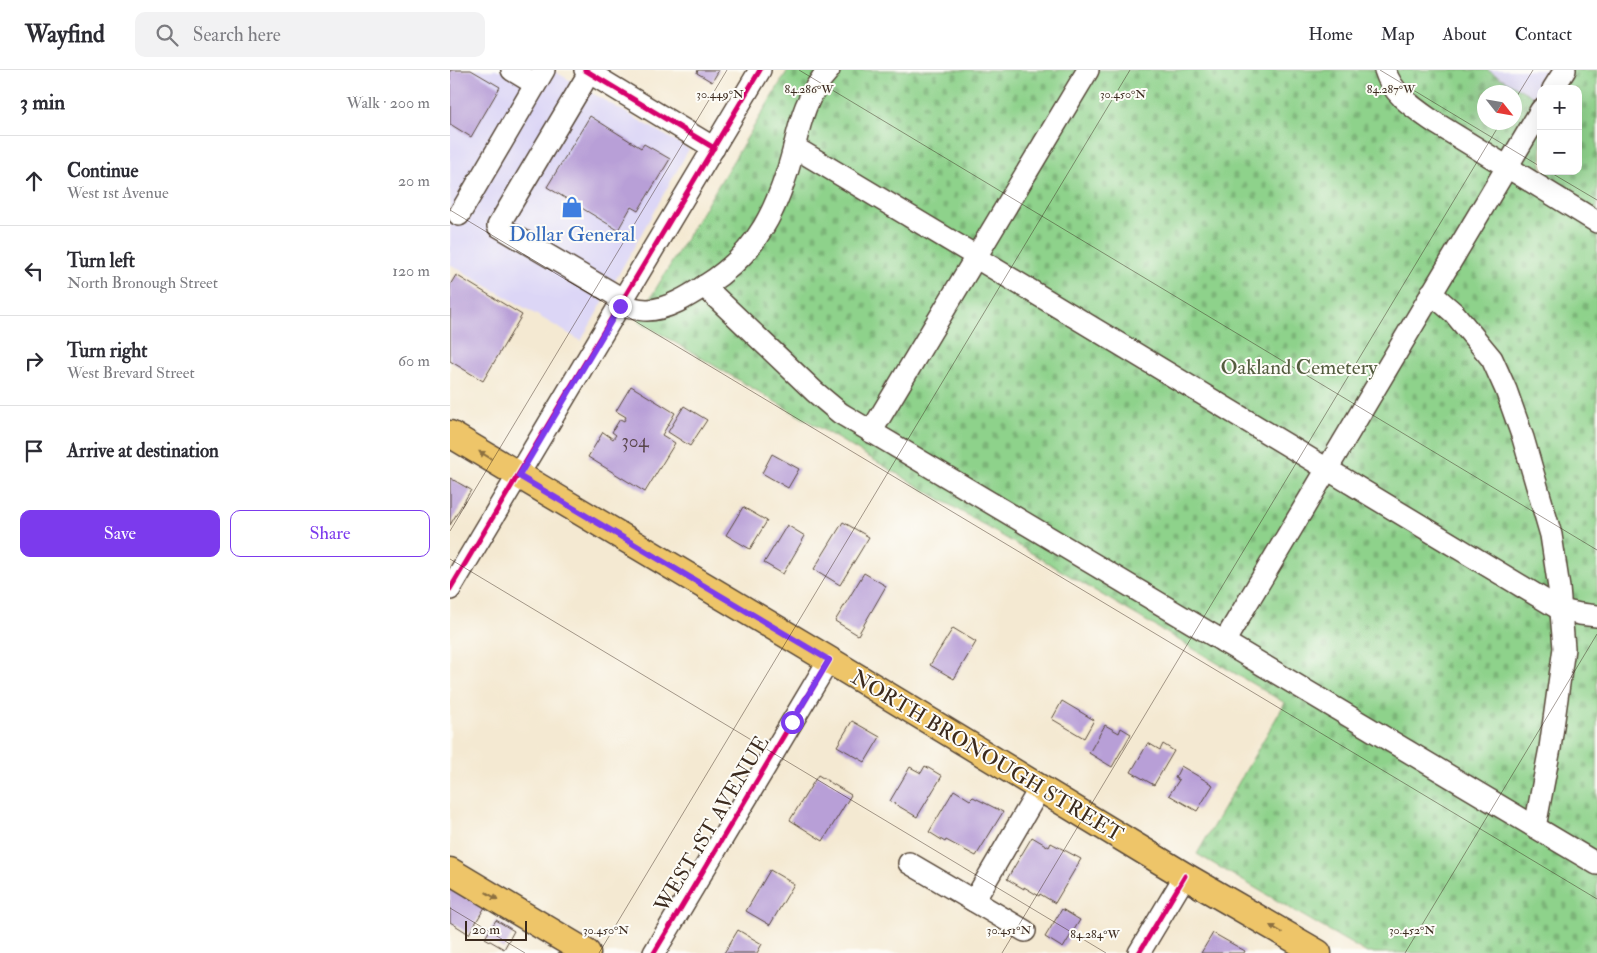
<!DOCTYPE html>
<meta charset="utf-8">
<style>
body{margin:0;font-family:"IM FELL Double Pica",serif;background:#f2f2f3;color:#2b2b33}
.controls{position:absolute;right:15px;top:15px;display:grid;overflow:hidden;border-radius:10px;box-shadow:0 5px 20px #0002}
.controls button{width:45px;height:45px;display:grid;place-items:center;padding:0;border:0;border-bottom:1px solid #e1e1e2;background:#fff;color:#2b2b33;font:25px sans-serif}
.compass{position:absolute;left:1027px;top:15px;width:45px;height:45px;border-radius:50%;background:#fff;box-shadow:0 5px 20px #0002;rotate:121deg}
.scale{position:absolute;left:15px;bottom:12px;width:62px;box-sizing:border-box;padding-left:5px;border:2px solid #3b2a1e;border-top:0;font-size:14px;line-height:18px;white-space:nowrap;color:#3b2a1e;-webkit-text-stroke:4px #fdfcf7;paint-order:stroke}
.stop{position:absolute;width:15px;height:15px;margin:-11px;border:4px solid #7c3aed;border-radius:50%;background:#fff}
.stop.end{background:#7c3aed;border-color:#fff;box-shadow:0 1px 5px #0008}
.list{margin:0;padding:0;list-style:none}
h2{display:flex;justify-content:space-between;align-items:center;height:65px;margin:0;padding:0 20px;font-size:21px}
h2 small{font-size:16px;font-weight:400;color:#7c7c81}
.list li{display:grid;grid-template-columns:32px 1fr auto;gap:15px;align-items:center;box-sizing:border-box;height:90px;padding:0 20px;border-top:1px solid #e1e1e2}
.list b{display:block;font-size:19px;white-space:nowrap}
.list p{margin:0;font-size:16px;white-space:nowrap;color:#7c7c81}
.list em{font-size:16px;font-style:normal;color:#7c7c81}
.actions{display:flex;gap:10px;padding:15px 20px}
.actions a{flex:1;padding:11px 0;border:1px solid #7c3aed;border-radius:10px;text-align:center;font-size:18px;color:#7c3aed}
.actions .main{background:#7c3aed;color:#fff}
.icon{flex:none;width:28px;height:28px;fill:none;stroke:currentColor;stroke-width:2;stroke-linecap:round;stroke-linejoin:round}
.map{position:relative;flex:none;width:1147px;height:883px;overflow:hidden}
header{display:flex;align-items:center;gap:30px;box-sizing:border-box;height:70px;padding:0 25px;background:#fff;border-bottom:1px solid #e1e1e2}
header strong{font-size:24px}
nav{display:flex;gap:28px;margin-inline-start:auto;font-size:18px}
.search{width:350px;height:45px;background:#f2f2f3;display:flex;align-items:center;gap:12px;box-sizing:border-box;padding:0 18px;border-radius:10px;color:#7c7c81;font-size:19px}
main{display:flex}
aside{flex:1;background:#fff}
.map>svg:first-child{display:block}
</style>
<header>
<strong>Wayfind</strong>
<div class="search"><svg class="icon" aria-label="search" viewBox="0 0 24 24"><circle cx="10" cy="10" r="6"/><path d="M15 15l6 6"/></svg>Search here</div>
<nav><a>Home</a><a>Map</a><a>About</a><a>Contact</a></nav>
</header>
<main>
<aside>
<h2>3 min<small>Walk · 200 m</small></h2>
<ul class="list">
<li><svg class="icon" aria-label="ahead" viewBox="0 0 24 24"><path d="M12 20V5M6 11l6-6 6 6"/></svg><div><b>Continue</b><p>West 1st Avenue</p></div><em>20 m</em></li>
<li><svg class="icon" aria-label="left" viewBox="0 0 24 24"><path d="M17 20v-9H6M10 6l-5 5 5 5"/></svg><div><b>Turn left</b><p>North Bronough Street</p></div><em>120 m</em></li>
<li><svg class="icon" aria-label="right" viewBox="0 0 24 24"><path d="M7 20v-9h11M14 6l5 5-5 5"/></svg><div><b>Turn right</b><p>West Brevard Street</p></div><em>60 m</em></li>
<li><svg class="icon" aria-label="arrive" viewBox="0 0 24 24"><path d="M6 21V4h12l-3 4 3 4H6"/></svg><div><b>Arrive at destination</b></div></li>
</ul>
<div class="actions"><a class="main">Save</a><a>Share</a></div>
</aside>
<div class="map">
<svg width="1147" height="883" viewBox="0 0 1147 883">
<defs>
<pattern id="cemetery-stones" width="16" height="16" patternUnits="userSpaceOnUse" patternTransform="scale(1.25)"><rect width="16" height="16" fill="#8ed28b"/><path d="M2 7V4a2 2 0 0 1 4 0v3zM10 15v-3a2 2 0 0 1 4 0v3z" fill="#7bb478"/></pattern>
</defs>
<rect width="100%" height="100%" fill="#fdfcf7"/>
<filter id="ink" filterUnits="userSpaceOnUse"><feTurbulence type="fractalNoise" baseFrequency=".02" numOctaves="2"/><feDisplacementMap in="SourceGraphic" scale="10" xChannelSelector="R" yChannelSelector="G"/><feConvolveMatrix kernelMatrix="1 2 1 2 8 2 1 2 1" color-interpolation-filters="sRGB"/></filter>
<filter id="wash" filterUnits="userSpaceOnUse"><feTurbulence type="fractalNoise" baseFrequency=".0096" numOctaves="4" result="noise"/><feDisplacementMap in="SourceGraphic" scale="20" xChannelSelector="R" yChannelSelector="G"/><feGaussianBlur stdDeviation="1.12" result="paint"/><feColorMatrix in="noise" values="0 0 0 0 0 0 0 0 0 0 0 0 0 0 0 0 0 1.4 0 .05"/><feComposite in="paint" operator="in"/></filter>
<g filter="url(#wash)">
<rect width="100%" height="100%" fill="#f4e9d2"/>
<g fill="#dcd6f6">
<path d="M0,0H102L239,79L131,271L0,194Z"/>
<path d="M1037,0H1102L1085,28Z"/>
</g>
<path fill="url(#cemetery-stones)" stroke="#647e54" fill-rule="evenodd" d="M338,0H1037L1085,28L1091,19V101H1128V19H1091L1102,0H1147V883H917L747,784L835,633L187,250ZM1034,22H1064V52H1034Z"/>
<g id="blocks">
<g fill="#b89fd7">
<path d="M0,0H21L50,17L21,67L0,54Z"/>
<path d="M248,0H269L262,12L247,3Z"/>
<path d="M140,46L191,78L194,74L220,89L188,141L181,137L168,160L97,117Z"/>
<path d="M6,205L72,245L33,311L0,291V215Z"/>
<path d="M181,316L225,343L212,365L225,373L195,422L138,387L153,362L163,369L166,365L162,362L170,349L174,351L176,347L166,341Z"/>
<path d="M234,336L257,350L240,376L218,362Z"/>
<path d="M322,384L349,399L338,418L312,403Z"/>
<path d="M0,408L21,420L0,455Z"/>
<path d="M293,437L317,451L300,479L276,465Z"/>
<path d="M393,452L419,467L390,515L364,499Z"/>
<path d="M337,455L355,466L333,504L314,493Z"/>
<path d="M414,503L436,516L408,565L385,551Z"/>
<path d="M503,558L526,572L504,609L480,595Z"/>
<path d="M612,631L644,650L634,668L602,649Z"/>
<path d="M402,651L430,667L415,692L387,676Z"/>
<path d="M655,655L669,663L671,658L681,664L662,697L639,683Z"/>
<path d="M698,673L710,680L713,674L724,681L704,715L681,702Z"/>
<path d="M475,696L492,706L467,747L440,731L460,697L471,703Z"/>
<path d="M731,696L763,715L747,741L719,725L729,710L725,708Z"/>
<path d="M368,705L401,725L373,771L340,750Z"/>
<path d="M504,720L520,730L523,727L553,742L526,786L496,770L495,772L479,762Z"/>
<path d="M582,767L599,777L601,773L631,789L605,833L590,824L589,826L574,817V819L557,809Z"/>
<path d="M320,800L344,814L320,855L296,841Z"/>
<path d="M0,816L35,837L19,864L0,852Z"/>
<path d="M612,839L630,850L613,878L595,867Z"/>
<path d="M46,850L64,861L54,879L35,868Z"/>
<path d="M288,860L312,874L307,883H274Z"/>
<path d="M763,863L795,881L794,883H751Z"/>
</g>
</g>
</g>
<g filter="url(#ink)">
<use href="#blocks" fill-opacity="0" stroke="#574739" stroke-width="1"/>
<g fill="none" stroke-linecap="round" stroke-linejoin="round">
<g stroke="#574739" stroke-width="24">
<g id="minor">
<path d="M62,0L85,14"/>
<path d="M135,0L264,78"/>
<path d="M935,0C942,24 964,38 984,52L1147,152"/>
<path d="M139,3L48,156L174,230"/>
<path d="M1103,19L1115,0"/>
<path d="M344,77L526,186"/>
<path d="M9,145L94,0"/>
<path d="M525,187L1111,540L1130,544L1147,546"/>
<path d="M254,216L365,322L390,343L1147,794"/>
<path d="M981,223L1004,243L1042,289L1056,320L1073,368L1101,465L1109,518L1114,578L1100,678L1085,757"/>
<path d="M170,236C179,237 188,240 197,240C217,240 239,226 256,215C308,183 329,136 344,78C351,48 357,24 379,0"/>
<path d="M421,362L638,0"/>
<path d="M0,519L310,0"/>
<path d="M774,572L1091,40"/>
<path d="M459,793L575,861"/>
<path d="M524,831L590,718"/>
<path d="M204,883L379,590"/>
<path d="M689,883L735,806"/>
</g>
</g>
<g stroke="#574739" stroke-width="29">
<g id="major">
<path d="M0,364L379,590L735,806L868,883"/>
<path d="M0,801L137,883"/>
</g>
</g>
<use href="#minor" stroke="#fff" stroke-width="21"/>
<use href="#major" stroke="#eec569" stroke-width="26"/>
<g stroke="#fdfcf7" stroke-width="8">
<g id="cycleway">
<path d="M135,0L264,78"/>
<path d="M0,519L310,0"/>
<path d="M204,883L379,590"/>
<path d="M689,883L735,806"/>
</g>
</g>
<use href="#cycleway" stroke="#d6006c" stroke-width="5"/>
</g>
<defs><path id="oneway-solid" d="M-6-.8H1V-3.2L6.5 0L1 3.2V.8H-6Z" transform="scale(1.25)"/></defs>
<g fill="#8c7040">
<use href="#oneway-solid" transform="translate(35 385) rotate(-149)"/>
<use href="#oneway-solid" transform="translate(42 826) rotate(31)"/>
<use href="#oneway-solid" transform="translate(826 859) rotate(-150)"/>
</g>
</g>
<g fill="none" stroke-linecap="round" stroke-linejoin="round" filter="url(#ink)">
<path stroke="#7c3aed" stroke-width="6" d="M170,236L69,406L379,590L342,652"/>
</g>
<path fill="none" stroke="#3b2a1e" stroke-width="1" stroke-opacity="0.45" d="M349,0L1147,480M930,0L1091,97M1064,31L1083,0M1098,101L1147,130M0,140L1147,829M0,461L277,0M0,489L656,883M0,838L75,883M149,883L680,0M552,883L1051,52M955,883L1147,564"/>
<defs>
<g id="shop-bare" transform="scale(1.725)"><path d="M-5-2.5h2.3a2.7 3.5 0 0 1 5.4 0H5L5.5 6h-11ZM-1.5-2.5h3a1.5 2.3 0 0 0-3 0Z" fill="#3f7fe0" stroke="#fdfcf7" stroke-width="2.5" paint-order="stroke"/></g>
</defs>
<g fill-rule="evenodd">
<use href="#shop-bare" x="122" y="137"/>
</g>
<g text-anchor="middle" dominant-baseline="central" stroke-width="4" stroke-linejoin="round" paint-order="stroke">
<g font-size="19" fill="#5a474c">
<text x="185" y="371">304</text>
</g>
<g font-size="21" fill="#366cbe" stroke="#fdfcf7">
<text x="122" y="164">Dollar General</text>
</g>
<g font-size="21" fill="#545c3f" stroke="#fdfcf7">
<text x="849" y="297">Oakland Cemetery</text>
</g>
<g font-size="21" fill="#3b2a1e" stroke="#fdfcf7">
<text transform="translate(537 686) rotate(31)">NORTH BRONOUGH STREET</text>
<text transform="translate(262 754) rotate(-59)">WEST 1ST AVENUE</text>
</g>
</g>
<g font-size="12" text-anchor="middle" fill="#3b2a1e" stroke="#fdfcf7" stroke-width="4" stroke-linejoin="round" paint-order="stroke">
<text x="359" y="23">84.286°W</text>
<text x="941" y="23">84.287°W</text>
<text x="270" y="28">30.449°N</text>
<text x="673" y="28">30.450°N</text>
<text x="156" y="864">30.450°N</text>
<text x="559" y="864">30.451°N</text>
<text x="962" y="864">30.452°N</text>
<text x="645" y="868">84.284°W</text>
</g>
</svg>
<div class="controls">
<button>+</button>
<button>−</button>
</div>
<svg class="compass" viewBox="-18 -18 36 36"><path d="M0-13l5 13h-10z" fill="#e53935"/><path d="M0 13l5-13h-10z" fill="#7c7c81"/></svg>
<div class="scale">20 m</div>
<div class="stop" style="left:342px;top:652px"></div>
<div class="stop end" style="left:170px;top:236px"></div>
</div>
</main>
